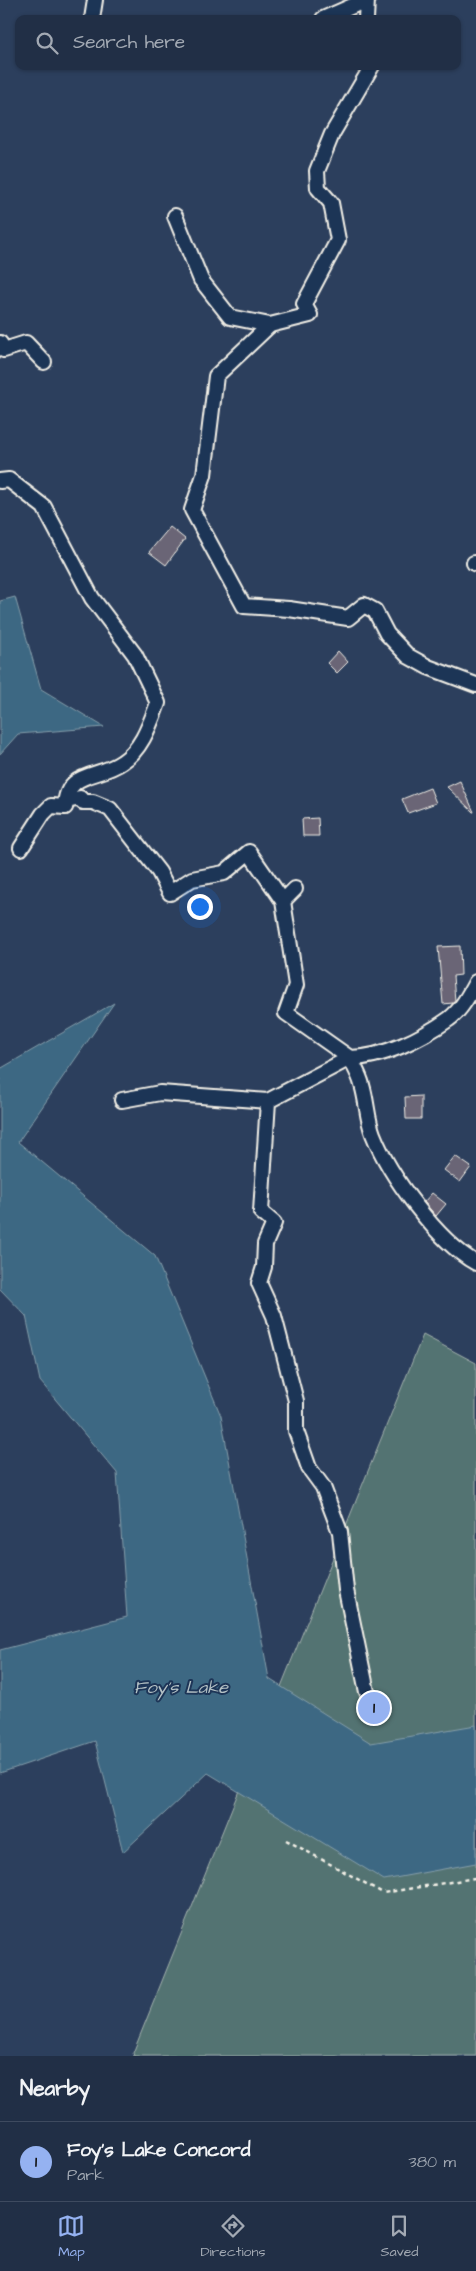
<!DOCTYPE html>
<meta charset="utf-8">
<style>
body{margin:0;font-family:"Architects Daughter",sans-serif;background:#29374d;color:#f1f3f6}
.you{position:absolute;left:199px;top:906px;width:18px;height:18px;margin:-12px;border:4px solid #fff;border-radius:50%;background:#1a73e8;box-shadow:0 0 0 8px #1a73e833}
.badge{display:grid;place-items:center;width:32px;height:32px;border-radius:50%;background:#95b2f1;color:#111;font-size:16px;font-weight:700}
.pin{position:absolute;translate:-50% -50%;border:2px solid #fff;box-shadow:0 1px 5px #0006}
.list{margin:0;padding:0;list-style:none}
h2{display:flex;justify-content:space-between;align-items:center;height:65px;margin:0;padding:0 20px;font-size:21px}
h2 small{font-size:16px;font-weight:400;color:#a2a9b3}
.list li{display:grid;grid-template-columns:32px 1fr auto;gap:15px;align-items:center;box-sizing:border-box;height:80px;padding:0 20px;border-top:1px solid #3e4a5f}
.list b{display:block;font-size:19px;white-space:nowrap}
.list p{margin:0;font-size:16px;white-space:nowrap;color:#a2a9b3}
.list em{font-size:16px;font-style:normal;color:#a2a9b3}
.icon{flex:none;width:28px;height:28px;fill:none;stroke:currentColor;stroke-width:2;stroke-linecap:round;stroke-linejoin:round}
.map{position:relative;flex:none;width:476px;height:2056px;overflow:hidden}
.search{position:absolute;background:#212f46;box-shadow:0 1px 4px #0004;left:15px;right:15px;top:15px;height:55px;display:flex;align-items:center;gap:12px;box-sizing:border-box;padding:0 18px;border-radius:10px;color:#a2a9b3;font-size:19px}
.sheet{height:145px;background:#212f46}
nav{display:flex;justify-content:space-around;align-items:center;box-sizing:border-box;height:70px;border-top:1px solid #3e4a5f;background:#212f46;font-size:14px;color:#a2a9b3}
nav a{display:grid;justify-items:center;gap:2px}
nav .on{color:#95b2f1}
.map>svg:first-child{display:block}
</style>
<div class="map">
<svg width="476" height="2056" viewBox="0 0 476 2056">
<rect width="100%" height="100%" fill="#2c3f5d"/>
<filter id="ink" filterUnits="userSpaceOnUse"><feTurbulence type="fractalNoise" baseFrequency=".02" numOctaves="2"/><feDisplacementMap in="SourceGraphic" scale="10" xChannelSelector="R" yChannelSelector="G"/><feConvolveMatrix kernelMatrix="1 2 1 2 8 2 1 2 1" color-interpolation-filters="sRGB"/></filter>
<g filter="url(#ink)">
<path fill="#537372" stroke="#a4b2ad" d="M423,1335L476,1363V2056H134L133,2053Z"/>
<g fill="#3d6883" stroke="#869fab">
<path d="M15,597L41,689L104,727L18,734L0,754V601Z"/>
<path d="M114,1003L18,1142L155,1256L221,1416L269,1679L371,1743L476,1725V1863L384,1880L208,1773L123,1852L95,1741L0,1773V1650L127,1617L117,1473L40,1381L26,1316L0,1289V1069Z"/>
</g>
<g fill="#6a6576" stroke="#f4f1e8">
<path d="M170,527L185,539L166,565L149,552Z"/>
<path d="M338,651L348,662L337,673L327,663Z"/>
<path d="M460,781L474,812H473L447,787Z"/>
<path d="M430,788L436,803L408,813L402,799Z"/>
<path d="M318,818L319,836H303L302,819Z"/>
<path d="M460,946L461,975L453,976L455,1001L453,1003L443,1004L438,947Z"/>
<path d="M421,1096V1119H406L405,1097Z"/>
<path d="M455,1156L471,1167L460,1182L444,1170Z"/>
<path d="M432,1193L446,1204L436,1216L424,1202Z"/>
</g>
<g fill="none" stroke-linecap="round" stroke-linejoin="round">
<g stroke="#f4f1e8" stroke-width="18">
<g id="minor">
<path d="M92,19L95,0"/>
<path d="M323,19L366,0"/>
<path d="M366,19L367,0"/>
<path d="M175,216L201,280L230,317L270,325L310,315L304,304L338,240L331,203L318,188L317,171L332,134L372,66"/>
<path d="M270,325L216,376L204,475L192,510L244,606L289,609L348,618L364,605L375,611L387,634L408,656L428,667L476,685"/>
<path d="M0,343L4,350L26,343L44,362"/>
<path d="M0,481L9,480L44,507L92,598L135,655L158,703C150,724 142,749 122,762C98,779 66,770 65,807"/>
<path d="M474,563L476,564"/>
<path d="M21,848L43,814L51,806L65,807L67,801L80,798L83,802H93L110,809L159,872L170,893L192,879L224,873L249,852L283,901L296,985L286,1013L350,1058L268,1101L261,1212L274,1223L265,1244L264,1267L259,1283L274,1316L296,1401V1431L309,1468L323,1487L340,1532L346,1590L367,1692"/>
<path d="M283,901L295,889"/>
<path d="M476,982C469,995 461,1010 449,1019C422,1038 383,1058 350,1058C354,1066 360,1076 362,1085C367,1101 367,1119 373,1134C389,1175 437,1241 476,1263"/>
<path d="M122,1100L160,1093L268,1101"/>
</g>
</g>
<path stroke="#f4f1e8" stroke-width="2.5" stroke-dasharray="4 4" stroke-linecap="butt" d="M286,1840L383,1893L475,1878L476,1880"/>
<use href="#minor" stroke="#1d3557" stroke-width="14"/>
</g>
</g>
<g text-anchor="middle" dominant-baseline="central" stroke-width="4" stroke-linejoin="round" paint-order="stroke">
<g font-size="18" font-style="italic" fill="#b4c1c5" stroke="#1d3557">
<text x="181" y="1687">Foy's Lake</text>
</g>
</g>
</svg>
<div class="you"></div>
<div class="pin badge" style="left:374px;top:1708px">1</div>
<div class="search"><svg class="icon" aria-label="search" viewBox="0 0 24 24"><circle cx="10" cy="10" r="6"/><path d="M15 15l6 6"/></svg>Search here</div>
</div>
<section class="sheet">
<h2>Nearby<small></small></h2>
<ul class="list">
<li><span class="badge">1</span><div><b>Foy’s Lake Concord</b><p>Park</p></div><em>380 m</em></li>
</ul>
</section>
<nav>
<a class="on"><svg class="icon" aria-label="map" viewBox="0 0 24 24"><path d="M3 6l6-2 6 2 6-2v14l-6 2-6-2-6 2zM9 4v14M15 6v14"/></svg>Map</a>
<a><svg class="icon" aria-label="directions" viewBox="0 0 24 24"><path d="M12 3l9 9-9 9-9-9zM9 14v-3h6M13 9l2 2-2 2"/></svg>Directions</a>
<a><svg class="icon" aria-label="saved" viewBox="0 0 24 24"><path d="M7 4h10v16l-5-4-5 4z"/></svg>Saved</a>
</nav>
